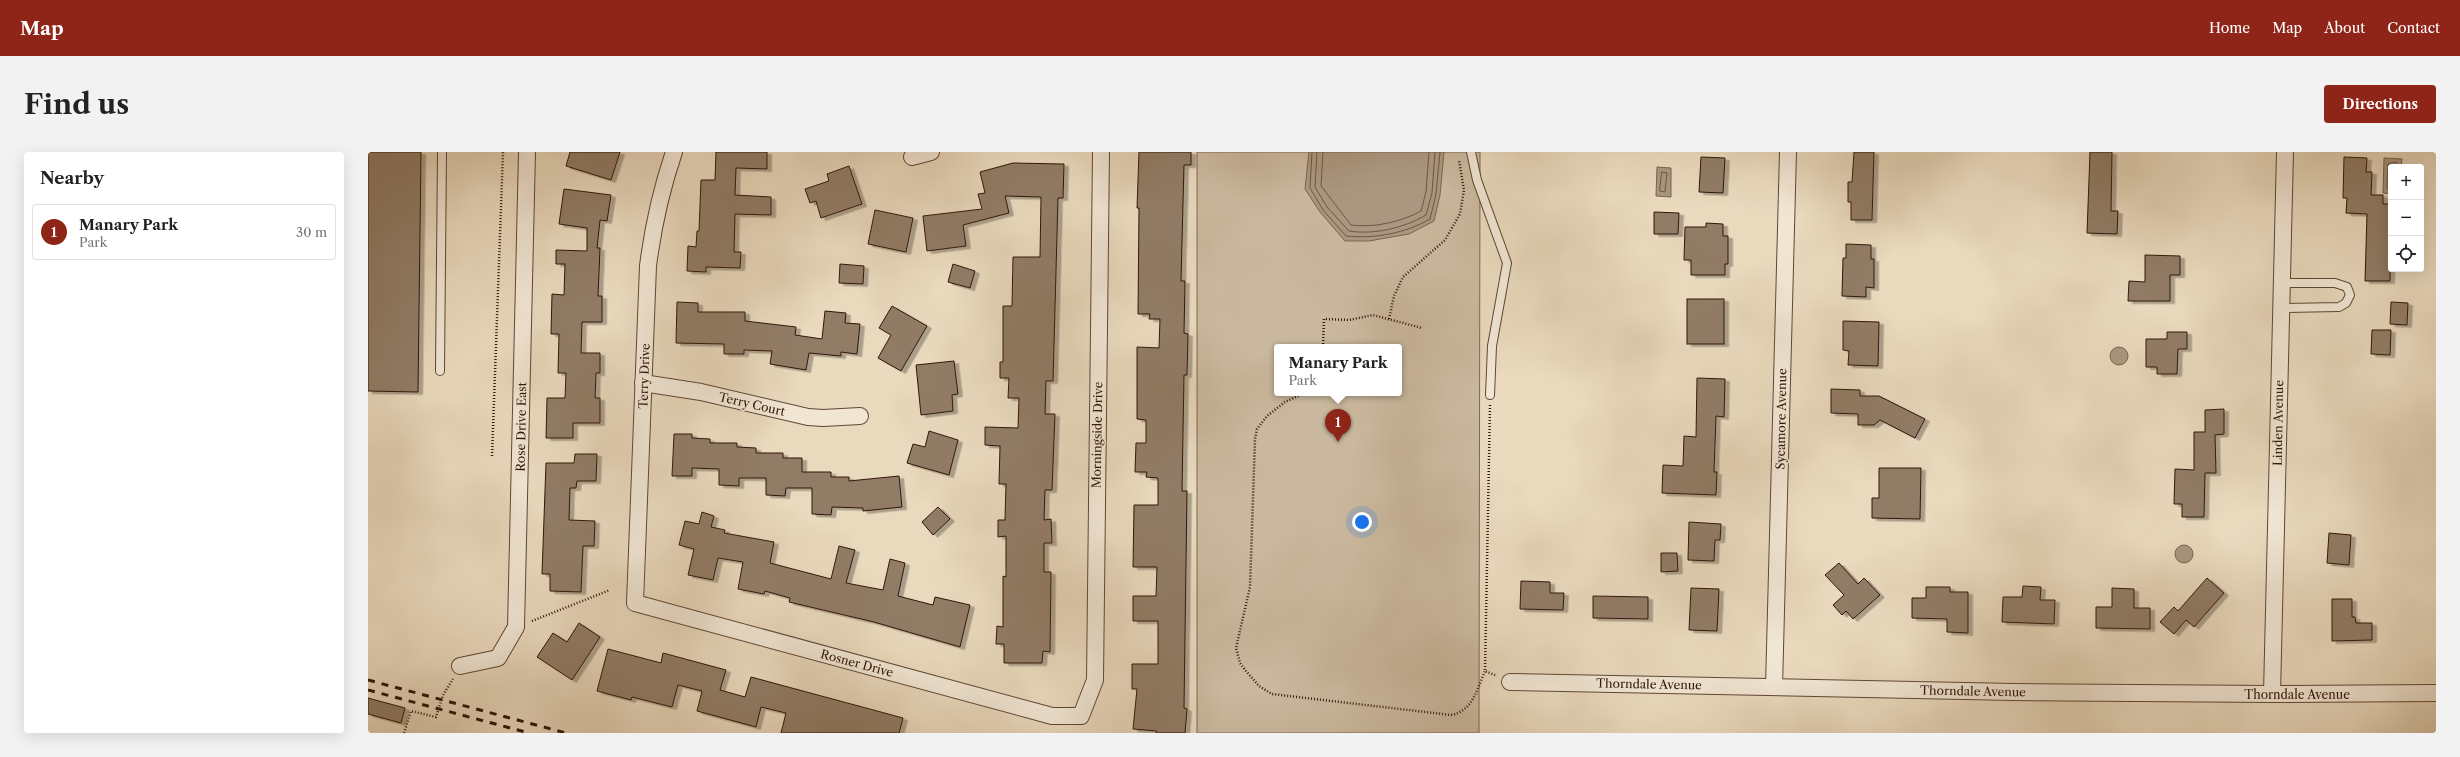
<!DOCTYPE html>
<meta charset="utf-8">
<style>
body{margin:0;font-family:"Libre Caslon Text",serif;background:#f2f2f2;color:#222}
.controls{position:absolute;right:12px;top:12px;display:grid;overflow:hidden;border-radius:4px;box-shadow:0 4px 16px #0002}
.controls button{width:36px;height:36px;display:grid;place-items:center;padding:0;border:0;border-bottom:1px solid #e0e0e0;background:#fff;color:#222;font:20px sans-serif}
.you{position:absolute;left:994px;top:370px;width:14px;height:14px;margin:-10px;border:3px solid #fff;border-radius:50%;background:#1a73e8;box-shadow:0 0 0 6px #1a73e833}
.badge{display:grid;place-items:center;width:26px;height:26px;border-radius:50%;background:#8f2418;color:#fff;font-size:13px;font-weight:700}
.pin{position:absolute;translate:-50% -33px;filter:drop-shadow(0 1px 2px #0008)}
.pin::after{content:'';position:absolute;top:21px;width:14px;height:12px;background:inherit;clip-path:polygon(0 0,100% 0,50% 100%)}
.popup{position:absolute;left:906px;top:192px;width:128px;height:52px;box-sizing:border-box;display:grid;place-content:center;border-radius:4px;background:#fff;filter:drop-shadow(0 1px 3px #0005);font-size:13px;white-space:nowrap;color:#767676}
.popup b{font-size:15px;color:#222}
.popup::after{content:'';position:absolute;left:50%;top:100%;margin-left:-8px;border:8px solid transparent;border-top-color:#fff}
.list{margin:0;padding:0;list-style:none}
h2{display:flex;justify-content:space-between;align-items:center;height:52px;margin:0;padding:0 16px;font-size:17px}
h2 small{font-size:13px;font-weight:400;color:#767676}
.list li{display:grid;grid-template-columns:26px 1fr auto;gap:12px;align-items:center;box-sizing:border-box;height:56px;margin:0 8px 8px;padding:0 8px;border:1px solid #e0e0e0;border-radius:4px}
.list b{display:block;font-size:15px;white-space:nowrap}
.list p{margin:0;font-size:13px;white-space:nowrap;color:#767676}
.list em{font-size:13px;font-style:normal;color:#767676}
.icon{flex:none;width:22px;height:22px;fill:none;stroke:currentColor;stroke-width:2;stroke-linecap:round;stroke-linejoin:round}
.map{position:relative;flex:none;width:2068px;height:581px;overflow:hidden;border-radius:4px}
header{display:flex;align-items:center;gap:24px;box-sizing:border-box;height:56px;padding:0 20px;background:#8f2418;color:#fff}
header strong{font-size:19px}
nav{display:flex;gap:22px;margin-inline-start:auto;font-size:14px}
.intro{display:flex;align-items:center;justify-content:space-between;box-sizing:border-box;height:96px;padding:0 24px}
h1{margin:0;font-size:28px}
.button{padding:10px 18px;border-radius:4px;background:#8f2418;color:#fff;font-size:14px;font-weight:700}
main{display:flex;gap:24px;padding:0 24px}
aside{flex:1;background:#fff;border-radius:4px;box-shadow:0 4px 16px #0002}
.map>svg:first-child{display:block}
</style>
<header>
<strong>Map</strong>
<nav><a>Home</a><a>Map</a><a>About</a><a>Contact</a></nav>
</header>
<div class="intro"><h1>Find us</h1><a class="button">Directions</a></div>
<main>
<aside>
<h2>Nearby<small></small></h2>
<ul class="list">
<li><span class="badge">1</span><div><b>Manary Park</b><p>Park</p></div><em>30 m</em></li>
</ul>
</aside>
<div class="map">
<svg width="2068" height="581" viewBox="0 0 2068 581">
<defs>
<filter id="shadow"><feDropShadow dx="4.5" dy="2.5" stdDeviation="0" flood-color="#0004"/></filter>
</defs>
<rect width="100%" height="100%" fill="#e9d9bd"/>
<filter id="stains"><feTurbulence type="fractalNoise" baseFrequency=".005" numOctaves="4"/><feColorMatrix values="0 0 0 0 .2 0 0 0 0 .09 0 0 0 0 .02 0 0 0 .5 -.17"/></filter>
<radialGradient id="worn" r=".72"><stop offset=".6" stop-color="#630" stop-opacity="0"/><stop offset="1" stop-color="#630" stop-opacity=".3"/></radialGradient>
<path fill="#cab89e" stroke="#7e6753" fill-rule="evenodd" d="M829,0H1112L1111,581H829ZM909,195H1031V241H909Z"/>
<g fill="#aa977f" stroke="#7a634f">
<path d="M941,0H1076L1072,43L1066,69L1041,82L1001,89H977L952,60L937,37Z"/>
<path d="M2016,6L2034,7L2033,15H2023V42L2015,41Z"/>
<path d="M1289,15L1303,16V45L1288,44Z"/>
<circle cx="1751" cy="204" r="9"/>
<circle cx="1816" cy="402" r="9"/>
</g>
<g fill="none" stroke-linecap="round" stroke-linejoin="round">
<g stroke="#6e5644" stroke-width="1">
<path d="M944,0L942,36L955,58L978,84C1007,87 1038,81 1062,67L1068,42L1072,0"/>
<path d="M949,0L947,35L959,55L981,79C1006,83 1036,76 1058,63L1064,41L1067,0"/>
<path d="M955,0L953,34L983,73C1006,76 1033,70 1053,59L1058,40L1061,0"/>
<path d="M1294,20L1299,21L1297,40L1292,39Z"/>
<path d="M2023,38L2019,36L2020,12L2028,10L2030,15"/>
</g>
</g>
<g fill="#917b66" stroke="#311608" filter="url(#shadow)">
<path d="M0,0H53L50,240L0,239Z"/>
<path d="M202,0H252L243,28L198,14Z"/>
<path d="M348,0H399V17L368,16L367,43L403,45V63L367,62L366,100H373L372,116L338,115V120L319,119L320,94L328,95L329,79H331L333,28H347Z"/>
<path d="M771,0H823V13H816L813,129H817L816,181L820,182L819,223H816L814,339H819L816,556L819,557L817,581H788L789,579L765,577L769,537H764V512H790V469H765V444H788L789,415H765L766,353H790V326L778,325L779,320H767L768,291H778V268L769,267V195L791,196L792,167H781L782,162H770L771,56H769Z"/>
<path d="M1486,0H1506L1504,68H1483V50H1480V30H1484Z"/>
<path d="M1722,0H1744L1743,59H1750L1749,82L1719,81Z"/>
<path d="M1333,5L1357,6L1355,41L1331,40Z"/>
<path d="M1976,5L1999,6L1998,20H2004L2003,43H2015V52H2023L2022,129H1997L1999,62L1978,61L1979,46H1975Z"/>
<path d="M645,11L696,12L695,46H690L685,229H678L677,262H687L684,338H677L676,368L683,367L684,391H676V420H683L682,500L675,499L674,511H636V492H628L629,474L635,475V424L638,425V384L630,385V368H637L638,332H631L632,294L617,293V275L650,276L651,246H640L641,226H632V210H635V154H644L645,105H672L673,45L637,44L641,61L595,73L598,94L559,99L555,64L614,57L610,42L617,41L612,20Z"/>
<path d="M481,14L494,52L453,66L448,49L442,51L437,37L461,29L459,22Z"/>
<path d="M196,37L243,43L239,69L232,68L229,96H232L230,144H234V170H214L213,201H232V221H228L227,246H232V271H205V286H178L179,246H197L198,221H190L191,182H183L184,142L196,143L197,112H188V98L219,99V76L191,72Z"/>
<path d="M507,58L545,66L538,100L500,92Z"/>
<path d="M1286,60L1311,61L1310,82H1286Z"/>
<path d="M1338,71L1355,72V84H1360V112H1357V123H1323V108H1316L1317,75H1338Z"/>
<path d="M1478,92L1503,93V107H1506V136L1498,135V145L1474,144L1475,106H1478Z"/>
<path d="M1777,103L1812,104V123H1802V149H1760L1761,129L1777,130Z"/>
<path d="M472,112L496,114L495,132L471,131Z"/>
<path d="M585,112L607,119L602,136L580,130Z"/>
<rect x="1319" y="147" width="37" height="45"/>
<path d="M309,150L330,151V160H377V169L428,175L427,183L454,187L457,159L478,161L477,171L492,172L489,202L473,200V204L441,201L438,218L402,212L404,199L376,198V202H356V192L308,191Z"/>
<path d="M2023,150L2040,151L2039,173L2022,172Z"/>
<path d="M524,154L559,174L533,219L510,206L523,183L511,176Z"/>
<path d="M1475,169L1511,170L1510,214L1480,213L1481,199L1475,198Z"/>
<path d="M2004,178H2023L2022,203L2003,202Z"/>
<path d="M1799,180H1819V197H1810L1809,222H1789V215H1778V187H1799Z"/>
<path d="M586,209L590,242L584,243L585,259L553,263L548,213Z"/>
<path d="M1329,226L1357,227L1356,265L1348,264L1346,320H1349L1348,343L1294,341L1295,313L1315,314L1316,284L1328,285Z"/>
<path d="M1463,237L1492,238V244H1511L1557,267L1547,286L1512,268L1506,273H1490V262L1463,261Z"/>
<path d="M1856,257V282L1847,283L1848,321H1837L1836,365H1814V352H1806L1807,317L1826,318V280H1837V258Z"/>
<path d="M561,279L590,288L581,323L539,311L545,292L557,295Z"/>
<path d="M306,282H324V286L342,287V291H369V295L388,296V301H415V306H434V320H463V325H481V329L531,324L534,355L495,359V356L464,355L463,363L444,362V336H418L417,344L398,343V326H371V334L351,333V317L324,316V324H304Z"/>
<path d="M207,302H229L228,329H209L208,336H202L201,368L227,369L226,394H215L213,440L182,439V422H174L178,311H206Z"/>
<path d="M1511,316H1553L1552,367L1504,366V346H1511Z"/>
<path d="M570,355L582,367L565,383L554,370Z"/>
<path d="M334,360L346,364L343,375L357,378L356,381L406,390L402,411L463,427L471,394L487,398L478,431L515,438L522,407L537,411L530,444L565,453L567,445L602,453L592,495L506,470L421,450L422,446L397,439L396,442L370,437L375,410L350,406L345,428L320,423L326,397L311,393L317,369L331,372Z"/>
<path d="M1321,370L1353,372L1352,388H1347L1346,409L1320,408Z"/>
<path d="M1961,381L1983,383L1981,413L1959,411Z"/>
<path d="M1293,401H1309L1310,419L1293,420Z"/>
<path d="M1471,411L1490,432L1496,426L1512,443L1485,467L1478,459L1474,463L1465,453L1476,443L1457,423Z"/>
<path d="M1839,426L1856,441L1826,475L1818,468L1806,482L1792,470L1806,455L1810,459Z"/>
<path d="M1153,429L1182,430V441H1196L1195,458L1152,457Z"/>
<path d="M1655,434L1673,435L1672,448H1687L1686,472L1634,470L1635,445H1654Z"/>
<path d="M1558,435H1582V440H1600V481L1579,480V467L1544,466V446H1558Z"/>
<path d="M1323,436L1351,437L1349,479L1321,478Z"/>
<path d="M1744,436L1766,437V456H1782V477L1728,476V455H1744Z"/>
<path d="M1225,444L1280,445V467L1225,466Z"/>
<path d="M1964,447H1984V465H1987L1988,471H2004V488L1964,489Z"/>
<path d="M211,471L232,485L204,528L169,505L185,481L199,490Z"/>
<path d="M240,497L293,511L295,501L358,518L352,538L377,545L383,525L535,566L531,581H413L418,561L393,555L388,575L329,559L334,539L310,533L304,555L264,545L263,548L229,539Z"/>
<path d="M0,546L37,556L33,571L0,562Z"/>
</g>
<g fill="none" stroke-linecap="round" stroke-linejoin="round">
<g stroke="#5f4735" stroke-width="10">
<g id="service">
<path d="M1103,0L1109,28L1139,111L1124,194L1122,243"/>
<path d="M1913,156L1971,155L1978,151L1982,143L1979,135L1967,131H1914"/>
<path d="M72,219L74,0"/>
</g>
</g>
<g stroke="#5f4735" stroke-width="18">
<g id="minor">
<path d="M306,0C293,38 285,75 280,114L267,451L684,564H713L727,528L733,0"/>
<path d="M544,5L563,0"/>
<path d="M275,231L333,240L440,265L455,266L492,264"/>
<path d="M92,514L130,506L148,475L159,0"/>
<path d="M1142,530L1646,540L1904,542L2068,541"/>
<path d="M1406,535L1420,0"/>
<path d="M1904,542L1917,0"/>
</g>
</g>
<g stroke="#311608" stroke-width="2.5" stroke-dasharray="1 2" stroke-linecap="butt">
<path d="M1021,167L1026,144L1035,125L1077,88L1092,62L1096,38L1091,8"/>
<path d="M955,195L956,167L981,168L1005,163L1054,176"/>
<path d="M936,241L917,250L899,264L889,277L887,287L882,435L868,496L872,511L878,519L891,534L904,542L1083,563C1105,559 1109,537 1117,519"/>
<path d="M1122,253L1117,519L1129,524"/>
<path d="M124,304L135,0"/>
<path d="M164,469L242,438"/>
<path d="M36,581L43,559L68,565L75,543L85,527"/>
</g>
<use href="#service" stroke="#f1e6d4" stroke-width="8"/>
<use href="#minor" stroke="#f1e6d4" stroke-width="16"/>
<g stroke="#311608" stroke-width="3" stroke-dasharray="7 7" stroke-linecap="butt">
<path d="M0,528L198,581"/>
<path d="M0,538L161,581"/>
</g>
</g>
<g text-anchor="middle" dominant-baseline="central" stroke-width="3" stroke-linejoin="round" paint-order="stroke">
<g font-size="12" fill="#311608" stroke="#f1e6d4">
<text transform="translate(276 224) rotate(-88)">Terry Drive</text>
<text transform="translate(384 252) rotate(13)">Terry Court</text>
<text transform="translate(1413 267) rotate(-89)">Sycamore Avenue</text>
<text transform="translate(1910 271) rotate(-89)">Linden Avenue</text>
<text transform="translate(153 275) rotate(-89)">Rose Drive East</text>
<text transform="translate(729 283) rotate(-89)">Morningside Drive</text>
<text transform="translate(489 511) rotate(15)">Rosner Drive</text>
<text transform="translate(1281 532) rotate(1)">Thorndale Avenue</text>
<text transform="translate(1605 539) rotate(1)">Thorndale Avenue</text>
<text x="1929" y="542">Thorndale Avenue</text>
</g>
</g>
<rect width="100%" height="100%" filter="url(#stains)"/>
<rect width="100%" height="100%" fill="url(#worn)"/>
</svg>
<div class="controls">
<button>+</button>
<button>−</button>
<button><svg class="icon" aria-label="locate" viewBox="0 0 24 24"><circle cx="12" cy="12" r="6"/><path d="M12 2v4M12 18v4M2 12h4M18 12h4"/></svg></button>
</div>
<div class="you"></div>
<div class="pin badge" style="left:970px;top:290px">1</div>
<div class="popup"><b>Manary Park</b>Park</div>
</div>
</main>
